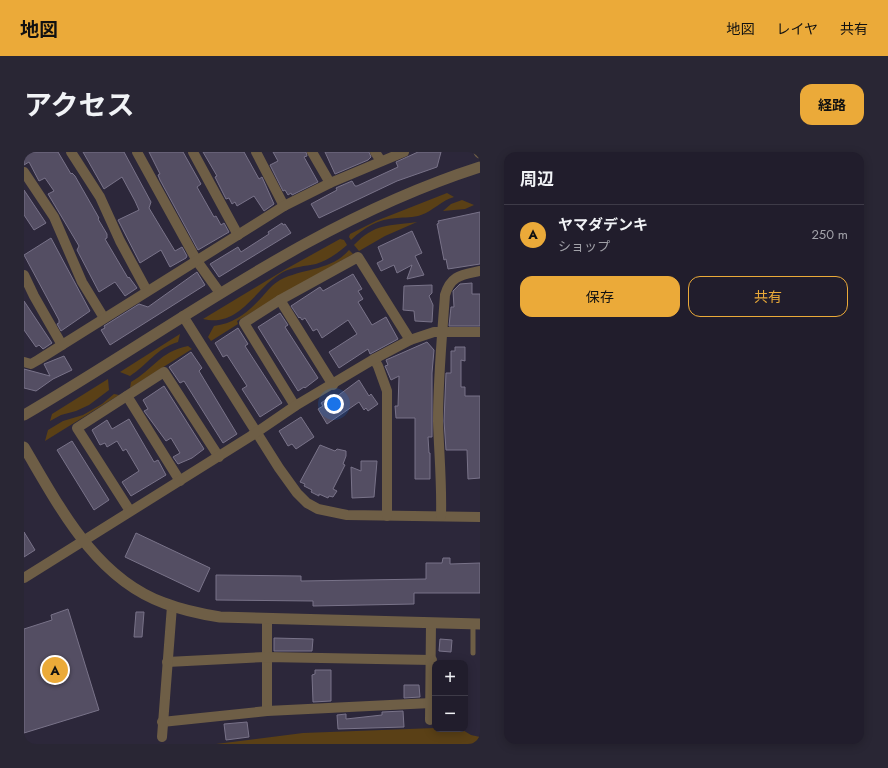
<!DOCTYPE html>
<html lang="ja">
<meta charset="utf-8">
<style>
body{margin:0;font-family:Jost,"Noto Sans JP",sans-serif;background:#292634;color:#f1f3f6}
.controls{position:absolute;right:12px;bottom:12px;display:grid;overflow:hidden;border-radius:8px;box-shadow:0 2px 10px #0003}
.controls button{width:36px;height:36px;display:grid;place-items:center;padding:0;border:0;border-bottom:1px solid #3e3b48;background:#211d2c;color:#f1f3f6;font:20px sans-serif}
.you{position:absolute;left:310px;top:252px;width:14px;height:14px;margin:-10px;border:3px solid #fff;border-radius:50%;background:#1a73e8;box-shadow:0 0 0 6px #1a73e833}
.badge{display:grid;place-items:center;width:26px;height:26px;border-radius:50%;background:#ebaa39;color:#111;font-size:13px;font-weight:700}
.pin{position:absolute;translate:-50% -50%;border:2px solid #fff;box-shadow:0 1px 4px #0006}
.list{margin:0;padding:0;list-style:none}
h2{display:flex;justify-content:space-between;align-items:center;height:52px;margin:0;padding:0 16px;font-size:17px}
h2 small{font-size:13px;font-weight:400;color:#a2a2a9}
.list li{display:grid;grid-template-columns:26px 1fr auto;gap:12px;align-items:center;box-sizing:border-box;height:60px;padding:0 16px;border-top:1px solid #3e3b48}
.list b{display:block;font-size:15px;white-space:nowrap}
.list p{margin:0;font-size:13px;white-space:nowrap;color:#a2a2a9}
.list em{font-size:13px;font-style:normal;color:#a2a2a9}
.actions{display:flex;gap:8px;padding:12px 16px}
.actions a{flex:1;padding:9px 0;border:1px solid #ebaa39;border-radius:12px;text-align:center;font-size:14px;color:#ebaa39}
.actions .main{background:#ebaa39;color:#111}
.map{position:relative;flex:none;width:456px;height:592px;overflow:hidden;border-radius:12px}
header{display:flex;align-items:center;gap:24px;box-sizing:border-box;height:56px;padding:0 20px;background:#ebaa39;color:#111}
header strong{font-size:19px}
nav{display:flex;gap:22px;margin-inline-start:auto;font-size:14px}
.intro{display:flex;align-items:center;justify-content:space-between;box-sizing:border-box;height:96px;padding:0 24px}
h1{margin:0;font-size:28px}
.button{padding:10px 18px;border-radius:12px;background:#ebaa39;color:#111;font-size:14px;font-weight:700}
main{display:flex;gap:24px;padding:0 24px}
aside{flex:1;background:#211d2c;border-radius:12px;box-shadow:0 2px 10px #0003}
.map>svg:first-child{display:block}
</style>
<header>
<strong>地図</strong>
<nav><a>地図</a><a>レイヤ</a><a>共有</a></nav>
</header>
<div class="intro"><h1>アクセス</h1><a class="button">経路</a></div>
<main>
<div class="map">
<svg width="456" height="592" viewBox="0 0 456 592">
<rect width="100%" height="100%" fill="#2c273a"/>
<g fill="#5a4016">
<path d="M423,41L430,45C418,48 409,59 397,63C389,66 381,65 373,66C354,67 341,75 327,88L325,85L326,82L352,69Z"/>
<path d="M438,48L450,53L441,57L419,59L427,52Z"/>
<path d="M393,70L361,84L335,99L330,93C351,71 365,74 393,70Z"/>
<path d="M316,87L320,88L323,93C314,101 304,108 292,112C281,114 269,115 259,120C231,135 217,176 179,167L262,117Z"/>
<path d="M325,98L329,102L213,169L214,172L187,189L184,185L190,174C211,171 223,161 238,145C243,139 249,132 256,128C279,116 307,119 325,98Z"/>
<path d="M156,182L154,190C133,196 123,213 106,224L96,220Z"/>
<path d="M164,194L168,197L106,236L107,230C130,217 135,200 164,194Z"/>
<path d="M84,227L85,238L65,253L52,259L37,263L26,269L28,262Z"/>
<path d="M90,242L95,243L21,289L24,278L39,269L59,263L78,252Z"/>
<path d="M411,576L437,577L447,583L456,585V592H192L279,581Z"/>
</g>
<g fill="#544e63" stroke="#797389">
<path d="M0,0H34L47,22L48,21L51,24L75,66L74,67L83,82V86L81,87L104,126L105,125L113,136L101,144L91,130L75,140L53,98L55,94L24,42L30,39L21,26L15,29L5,10L0,13Z"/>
<path d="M59,0H100L127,50L125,56L137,76L151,99L158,95L163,104L162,106L146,115L137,98L116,111L94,68L115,58L111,49L98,25L80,37Z"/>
<path d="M125,0H159L177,32L173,35L190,65L192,64L197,73L200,71L205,80L174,98L136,28L134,23L136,22Z"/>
<path d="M179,0H220L235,27L238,25L250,52L240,59L230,44L213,54L211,50L208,52L205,46L202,47L191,25L193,24Z"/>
<path d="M249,0H282L283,4L280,5L294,30L268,43L267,41L264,43L261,38L259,39L246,13L254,9Z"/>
<path d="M301,0H345L347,5L344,8L311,22Z"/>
<path d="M394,0H417L413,15L373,29L295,66L287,52L313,38L312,36L314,35L328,29L331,34H333L374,15L372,10Z"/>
<path d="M0,38L22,71L10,78L0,63Z"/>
<path d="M456,60V112L424,117L422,107L420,108L413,72L415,71L414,69Z"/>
<path d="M258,71L259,73L261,72L267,81L195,125L186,112L214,95L217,100L245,82L244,80Z"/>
<path d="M388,79L398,101L391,104L400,123L383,127L388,113L373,121L370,113L357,119L353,111L359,108L354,95Z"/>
<path d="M27,86L66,159L37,179L33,172L35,171V168L0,103Z"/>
<path d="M173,120L181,133L86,193L77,178L81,176L80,174L115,152L124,155Z"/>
<path d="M329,122L338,137L334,139L339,147L334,150L348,173L362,165L374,187L346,202L344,197L315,216L305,200L333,182L324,168L298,186L293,177L289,179L281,166L278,168L276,165L275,166L267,154L296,135L299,139Z"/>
<path d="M448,131V142H456V174H425L427,155H430L429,139L436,132Z"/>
<path d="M408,133V141L405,144L409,153L408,170L391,169L390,159L379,158L380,134Z"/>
<path d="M0,149L28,191L19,197L15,193L12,195L0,178Z"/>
<path d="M256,161L264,173L261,175L294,226L281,236L280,235L274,239L234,175Z"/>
<path d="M214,176L224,192L221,194L258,251L236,265L218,237L223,234L203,203L199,205L191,191Z"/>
<path d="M403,190L410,198L408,221V285H404L405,301H406V327H391V266H372L371,254H374L375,224L367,228L361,214L364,213L362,208Z"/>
<path d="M431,195H441V209L437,208V235H441V244H456V326L444,327L443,298H422L420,269L422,221H427V199H431Z"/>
<path d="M167,200L178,216L175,219L213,282L199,291L160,229L156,231L145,215Z"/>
<path d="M40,204L48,218L29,227L12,239L0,236V217L26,224L20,212Z"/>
<path d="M335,228L345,244L347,242L354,252L344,259L342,256L340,258L335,250L303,272L294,257L299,254L297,251L306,245L308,248Z"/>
<path d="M140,234L180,297L168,306L154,312L149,305L156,301L147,286L142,289L120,259L124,257L119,248Z"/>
<path d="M277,265L290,285L272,297L268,292L264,294L255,279Z"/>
<path d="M105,267L130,310L134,308L142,323L107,344L98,330L115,319L102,297L99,299L93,289L83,295L81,291L76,293L68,278L83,268L88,277Z"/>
<path d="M48,289L85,348L70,358L33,298Z"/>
<path d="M296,293L311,299L313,297L322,299V304L319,312L321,313L309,337L313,339L309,345L305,344L304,346L295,342V344L287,340L288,338L280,334L281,332L276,330Z"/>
<path d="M337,309H353L350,345L328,346L327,315L337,319Z"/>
<path d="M0,380L11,398L0,405Z"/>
<path d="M112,381L186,416L175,440L101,405Z"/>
<path d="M419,406H426V412L456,411V441H390V452L289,454V449L192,448V423L277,424V429L402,427V411H418Z"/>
<path d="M44,457L75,558L0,581V477L28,468L27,463Z"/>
<path d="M112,460H120L118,485H110Z"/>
<path d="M250,486L289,487L288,499H250Z"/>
<path d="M416,487L428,488L427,500L415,499Z"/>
<path d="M291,518H307V549L289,550L288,523L291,522Z"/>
<path d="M380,533H395L396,545L380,546Z"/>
<path d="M379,559L380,575L314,577L313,563L322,562V567L358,563V560Z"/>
<path d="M223,570L225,585L202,588L200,572Z"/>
</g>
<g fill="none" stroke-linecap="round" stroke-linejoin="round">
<path stroke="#6e5e46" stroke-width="5" d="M449,472V501"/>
<g stroke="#6e5e46" stroke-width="10">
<path d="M47,0L76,45L96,89L123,139"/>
<path d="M113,0L173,109L196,141"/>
<path d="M169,0L214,83"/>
<path d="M232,0L260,54"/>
<path d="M288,0L306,31"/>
<path d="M351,0L357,9"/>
<path d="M0,20L30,65L58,130L80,166"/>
<path d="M0,123L10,144L38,193"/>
<path d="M256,148L309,233"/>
<path d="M159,164L255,316L273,341L283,351L294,357L323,363L456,365"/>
<path d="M350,207L354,214L363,239V364"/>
<path d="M0,210L7,212L14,208L260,54L306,31L380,0"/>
<path d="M103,244L156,329"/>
<path d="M271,254L220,171L256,148L334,105L386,188"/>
<path d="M106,359L53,276L140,220L195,305"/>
<path d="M417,364C418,332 415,301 414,269C414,227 418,185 421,143C427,123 438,123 456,119"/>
<path d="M0,426L227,284L271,254L350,207L386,188L410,180H456"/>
<path d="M243,466V559"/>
<path d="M143,510L242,505L408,508"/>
<path d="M406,568L407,471"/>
<path d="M138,570L243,559L407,551"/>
<path d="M138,585L148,454"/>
</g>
<g stroke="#6e5e46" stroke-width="11">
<path d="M455,0L456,1"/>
<path d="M0,263C151,175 287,69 456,15"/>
<path d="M0,295C35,354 71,426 140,451C158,458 177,462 196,465L456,472"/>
</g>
</g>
</svg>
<div class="controls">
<button>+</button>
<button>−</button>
</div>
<div class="you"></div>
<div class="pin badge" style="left:31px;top:518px">A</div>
</div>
<aside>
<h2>周辺<small></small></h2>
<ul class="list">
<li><span class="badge">A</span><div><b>ヤマダデンキ</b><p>ショップ</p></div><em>250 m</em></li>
</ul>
<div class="actions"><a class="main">保存</a><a>共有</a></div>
</aside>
</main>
